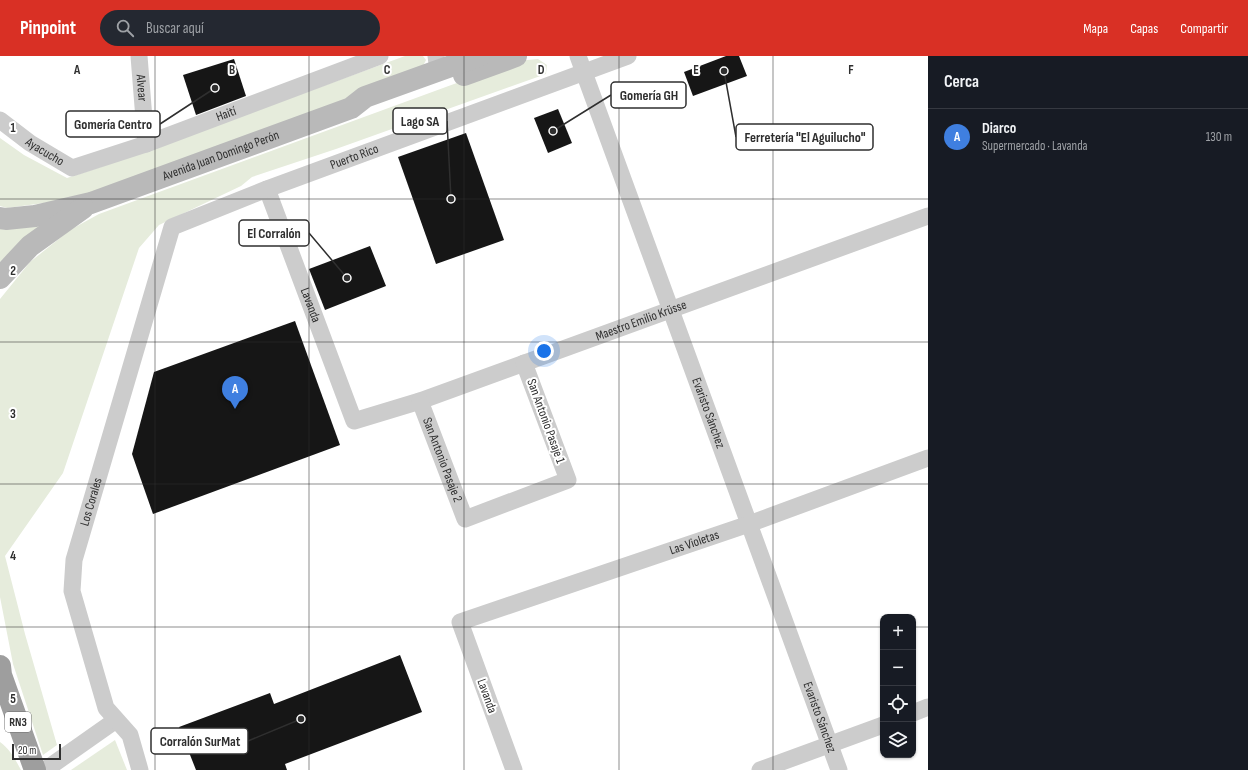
<!DOCTYPE html>
<html lang="es">
<meta charset="utf-8">
<style>
body{margin:0;font-family:"Sofia Sans Condensed",sans-serif;background:#242831;color:#f1f3f6}
.controls{position:absolute;right:12px;bottom:12px;display:grid;overflow:hidden;border-radius:8px;box-shadow:0 1px 3px #0004}
.controls button{width:36px;height:36px;display:grid;place-items:center;padding:0;border:0;border-bottom:1px solid #363941;background:#171b24;color:#f1f3f6;font:20px sans-serif}
.scale{position:absolute;left:12px;bottom:10px;width:49px;box-sizing:border-box;padding-left:4px;border:2px solid #2f2f2f;border-top:0;font-size:11px;line-height:14px;white-space:nowrap;color:#2f2f2f;-webkit-text-stroke:3px #fff;paint-order:stroke}
.you{position:absolute;left:544px;top:295px;width:14px;height:14px;margin:-10px;border:3px solid #fff;border-radius:50%;background:#1a73e8;box-shadow:0 0 0 6px #1a73e833}
.badge{display:grid;place-items:center;width:26px;height:26px;border-radius:50%;background:#d93025;color:#fff;font-size:13px;font-weight:700}
.pin{position:absolute;translate:-50% -33px;filter:drop-shadow(0 1px 2px #0008)}
.pin::after{content:'';position:absolute;top:21px;width:14px;height:12px;background:inherit;clip-path:polygon(0 0,100% 0,50% 100%)}
.list{margin:0;padding:0;list-style:none}
h2{display:flex;justify-content:space-between;align-items:center;height:52px;margin:0;padding:0 16px;font-size:17px}
h2 small{font-size:13px;font-weight:400;color:#9ea1a6}
.list li{display:grid;grid-template-columns:26px 1fr auto;gap:12px;align-items:center;box-sizing:border-box;height:56px;padding:0 16px;border-top:1px solid #363941}
.list b{display:block;font-size:15px;white-space:nowrap}
.list p{margin:0;font-size:13px;white-space:nowrap;color:#9ea1a6}
.list em{font-size:13px;font-style:normal;color:#9ea1a6}
.icon{flex:none;width:22px;height:22px;fill:none;stroke:currentColor;stroke-width:2;stroke-linecap:round;stroke-linejoin:round}
.map{position:relative;flex:none;width:928px;height:714px;overflow:hidden}
header{display:flex;align-items:center;gap:24px;box-sizing:border-box;height:56px;padding:0 20px;background:#d93025;color:#fff}
header strong{font-size:19px}
nav{display:flex;gap:22px;margin-inline-start:auto;font-size:14px}
.search{width:280px;height:36px;background:#242831;display:flex;align-items:center;gap:10px;box-sizing:border-box;padding:0 14px;border-radius:22px;color:#9ea1a6;font-size:15px}
main{display:flex}
aside{flex:1;background:#171b24}
.map>svg:first-child{display:block}
</style>
<header>
<strong>Pinpoint</strong>
<div class="search"><svg class="icon" aria-label="search" viewBox="0 0 24 24"><circle cx="10" cy="10" r="6"/><path d="M15 15l6 6"/></svg>Buscar aquí</div>
<nav><a>Mapa</a><a>Capas</a><a>Compartir</a></nav>
</header>
<main>
<div class="map">
<svg width="928" height="714" viewBox="0 0 928 714">
<rect width="100%" height="100%" fill="#fff"/>
<g fill="#e6ecdc">
<path d="M405,0H423L426,4L422,12L412,19L106,132L66,144L7,152L0,150V82L24,99L67,122L101,111Z"/>
<path d="M538,3L547,9L546,18L336,93L252,121L241,130L159,169L139,192L63,417L5,500L25,578L57,689L43,699L13,608L0,541V243L30,206L70,174L99,158L517,5Z"/>
<path d="M41,169L0,206V171Z"/>
<path d="M115,684L127,714H71Z"/>
<path d="M0,686C10,693 15,703 21,714H0Z"/>
</g>
<g fill="#161616">
<path d="M726,0H739L747,20L693,40L684,16Z"/>
<path d="M234,3L246,40L196,59L183,19Z"/>
<path d="M558,53L572,87L548,97L534,62Z"/>
<path d="M466,77L504,184L436,208L398,101Z"/>
<path d="M370,190L386,230L325,254L309,213Z"/>
<path d="M295,265L340,389L153,458L132,398L154,316Z"/>
<path d="M400,599L422,656L285,708L287,714H196L179,671L270,637L274,648Z"/>
</g>
<g fill="none" stroke-linecap="round" stroke-linejoin="round">
<g stroke="#ccc" stroke-width="17">
<path id="s1" d="M139,0L146,88"/>
<path d="M436,0L438,15"/>
<path id="s2" d="M578,0L839,714"/>
<path id="s3" d="M0,64L30,87L72,112L146,88L380,0"/>
<path id="s4" d="M267,133L354,365L420,345L928,160"/>
<path id="s5" d="M420,345L465,463L568,424L524,307"/>
<path d="M913,657L928,651"/>
<path d="M45,714L116,664"/>
<path id="s6" d="M140,714L130,679L106,652L72,535L74,504L172,171L267,133L628,0"/>
<path id="s7" d="M514,714L460,566L749,468L928,402"/>
<path d="M760,714L883,669"/>
</g>
<g stroke="#b9b9b9" stroke-width="22">
<path d="M464,19L516,0"/>
<path id="s8" d="M0,162L6,163L35,160L91,147L351,52L365,41L479,0"/>
<path d="M0,222L30,190L83,152"/>
</g>
<path stroke="#9e9e9e" stroke-width="22" d="M0,610L1,619L35,714"/>
</g>
<path fill="none" stroke="#2f2f2f" stroke-width="1" stroke-opacity="0.55" d="M155,0V714M309,0V714M464,0V714M619,0V714M773,0V714M0,143H928M0,286H928M0,428H928M0,571H883M913,571H928"/>
<g text-anchor="middle" dominant-baseline="central" stroke-width="4" stroke-linejoin="round" paint-order="stroke">
<rect fill="#fff" stroke="#6d6d6d" stroke-width="1" x="5" y="656" width="26" height="20" rx="3"/>
<g font-size="12" font-weight="bold" fill="#2f2f2f">
<text x="18" y="666">RN3</text>
</g>
<g font-size="13" fill="#2f2f2f" stroke="#fff">
<text stroke="none"><textPath href="#s1" startOffset="32">Alvear</textPath></text>
<text stroke="none"><textPath href="#s3" startOffset="250">Haití</textPath></text>
<text stroke="none"><textPath href="#s3" startOffset="55">Ayacucho</textPath></text>
<text stroke="none"><textPath href="#s8" startOffset="231">Avenida Juan Domingo Perón</textPath></text>
<text stroke="none"><textPath href="#s6" startOffset="768">Puerto Rico</textPath></text>
<text stroke="none"><textPath href="#s4" startOffset="124">Lavanda</textPath></text>
<text stroke="none"><textPath href="#s4" startOffset="552">Maestro Emilio Krüsse</textPath></text>
<text stroke="none"><textPath href="#s2" startOffset="380">Evaristo Sánchez</textPath></text>
<text transform="translate(546 365) rotate(70)">San Antonio Pasaje 1</text>
<text stroke="none"><textPath href="#s5" startOffset="63">San Antonio Pasaje 2</textPath></text>
<text stroke="none"><textPath href="#s6" startOffset="286">Los Corales</textPath></text>
<text stroke="none"><textPath href="#s7" startOffset="405">Las Violetas</textPath></text>
<text transform="translate(487 640) rotate(70)">Lavanda</text>
<text stroke="none"><textPath href="#s2" startOffset="704">Evaristo Sánchez</textPath></text>
</g>
</g>
<g font-size="13" text-anchor="middle" font-weight="bold" fill="#2f2f2f" stroke="#fff" stroke-width="4" stroke-linejoin="round" paint-order="stroke">
<text x="77" y="18">A</text>
<text x="232" y="18">B</text>
<text x="387" y="18">C</text>
<text x="541" y="18">D</text>
<text x="696" y="18">E</text>
<text x="851" y="18">F</text>
<text x="13" y="76">1</text>
<text x="13" y="219">2</text>
<text x="13" y="362">3</text>
<text x="13" y="504">4</text>
<text x="13" y="647">5</text>
</g>
<path fill="none" stroke="#2f2f2f" stroke-width="1.5" d="M553 75L611 39M451 143L447 65M215 32L160 68M724 15L736 81M347 222L309 177M301 663L248 685"/>
<g fill="#2f2f2f" stroke="#fff" stroke-width="1.5">
<circle cx="553" cy="75" r="4"/>
<circle cx="451" cy="143" r="4"/>
<circle cx="215" cy="32" r="4"/>
<circle cx="724" cy="15" r="4"/>
<circle cx="347" cy="222" r="4"/>
<circle cx="301" cy="663" r="4"/>
</g>
<g fill="#fff" stroke="#2f2f2f" stroke-width="1.5">
<rect x="611" y="26" width="75" height="26" rx="4"/>
<rect x="393" y="52" width="54" height="26" rx="4"/>
<rect x="66" y="55" width="94" height="26" rx="4"/>
<rect x="736" y="68" width="137" height="26" rx="4"/>
<rect x="239" y="164" width="70" height="26" rx="4"/>
<rect x="151" y="672" width="97" height="26" rx="4"/>
</g>
<g font-size="14" text-anchor="middle" font-weight="bold" fill="#2f2f2f">
<text x="649" y="44">Gomería GH</text>
<text x="420" y="70">Lago SA</text>
<text x="113" y="73">Gomería Centro</text>
<text x="805" y="86">Ferretería "El Aguilucho"</text>
<text x="274" y="182">El Corralón</text>
<text x="200" y="690">Corralón SurMat</text>
</g>
</svg>
<div class="controls">
<button>+</button>
<button>−</button>
<button><svg class="icon" aria-label="locate" viewBox="0 0 24 24"><circle cx="12" cy="12" r="6"/><path d="M12 2v4M12 18v4M2 12h4M18 12h4"/></svg></button>
<button><svg class="icon" aria-label="layers" viewBox="0 0 24 24"><path d="M12 4l9 5-9 5-9-5zM3 14l9 5 9-5"/></svg></button>
</div>
<div class="scale">20 m</div>
<div class="you"></div>
<div class="pin badge" style="left:235px;top:353px;background:#3f7fe0">A</div>
</div>
<aside>
<h2>Cerca<small></small></h2>
<ul class="list">
<li><span class="badge" style="background:#3f7fe0">A</span><div><b>Diarco</b><p>Supermercado · Lavanda</p></div><em>130 m</em></li>
</ul>
</aside>
</main>
